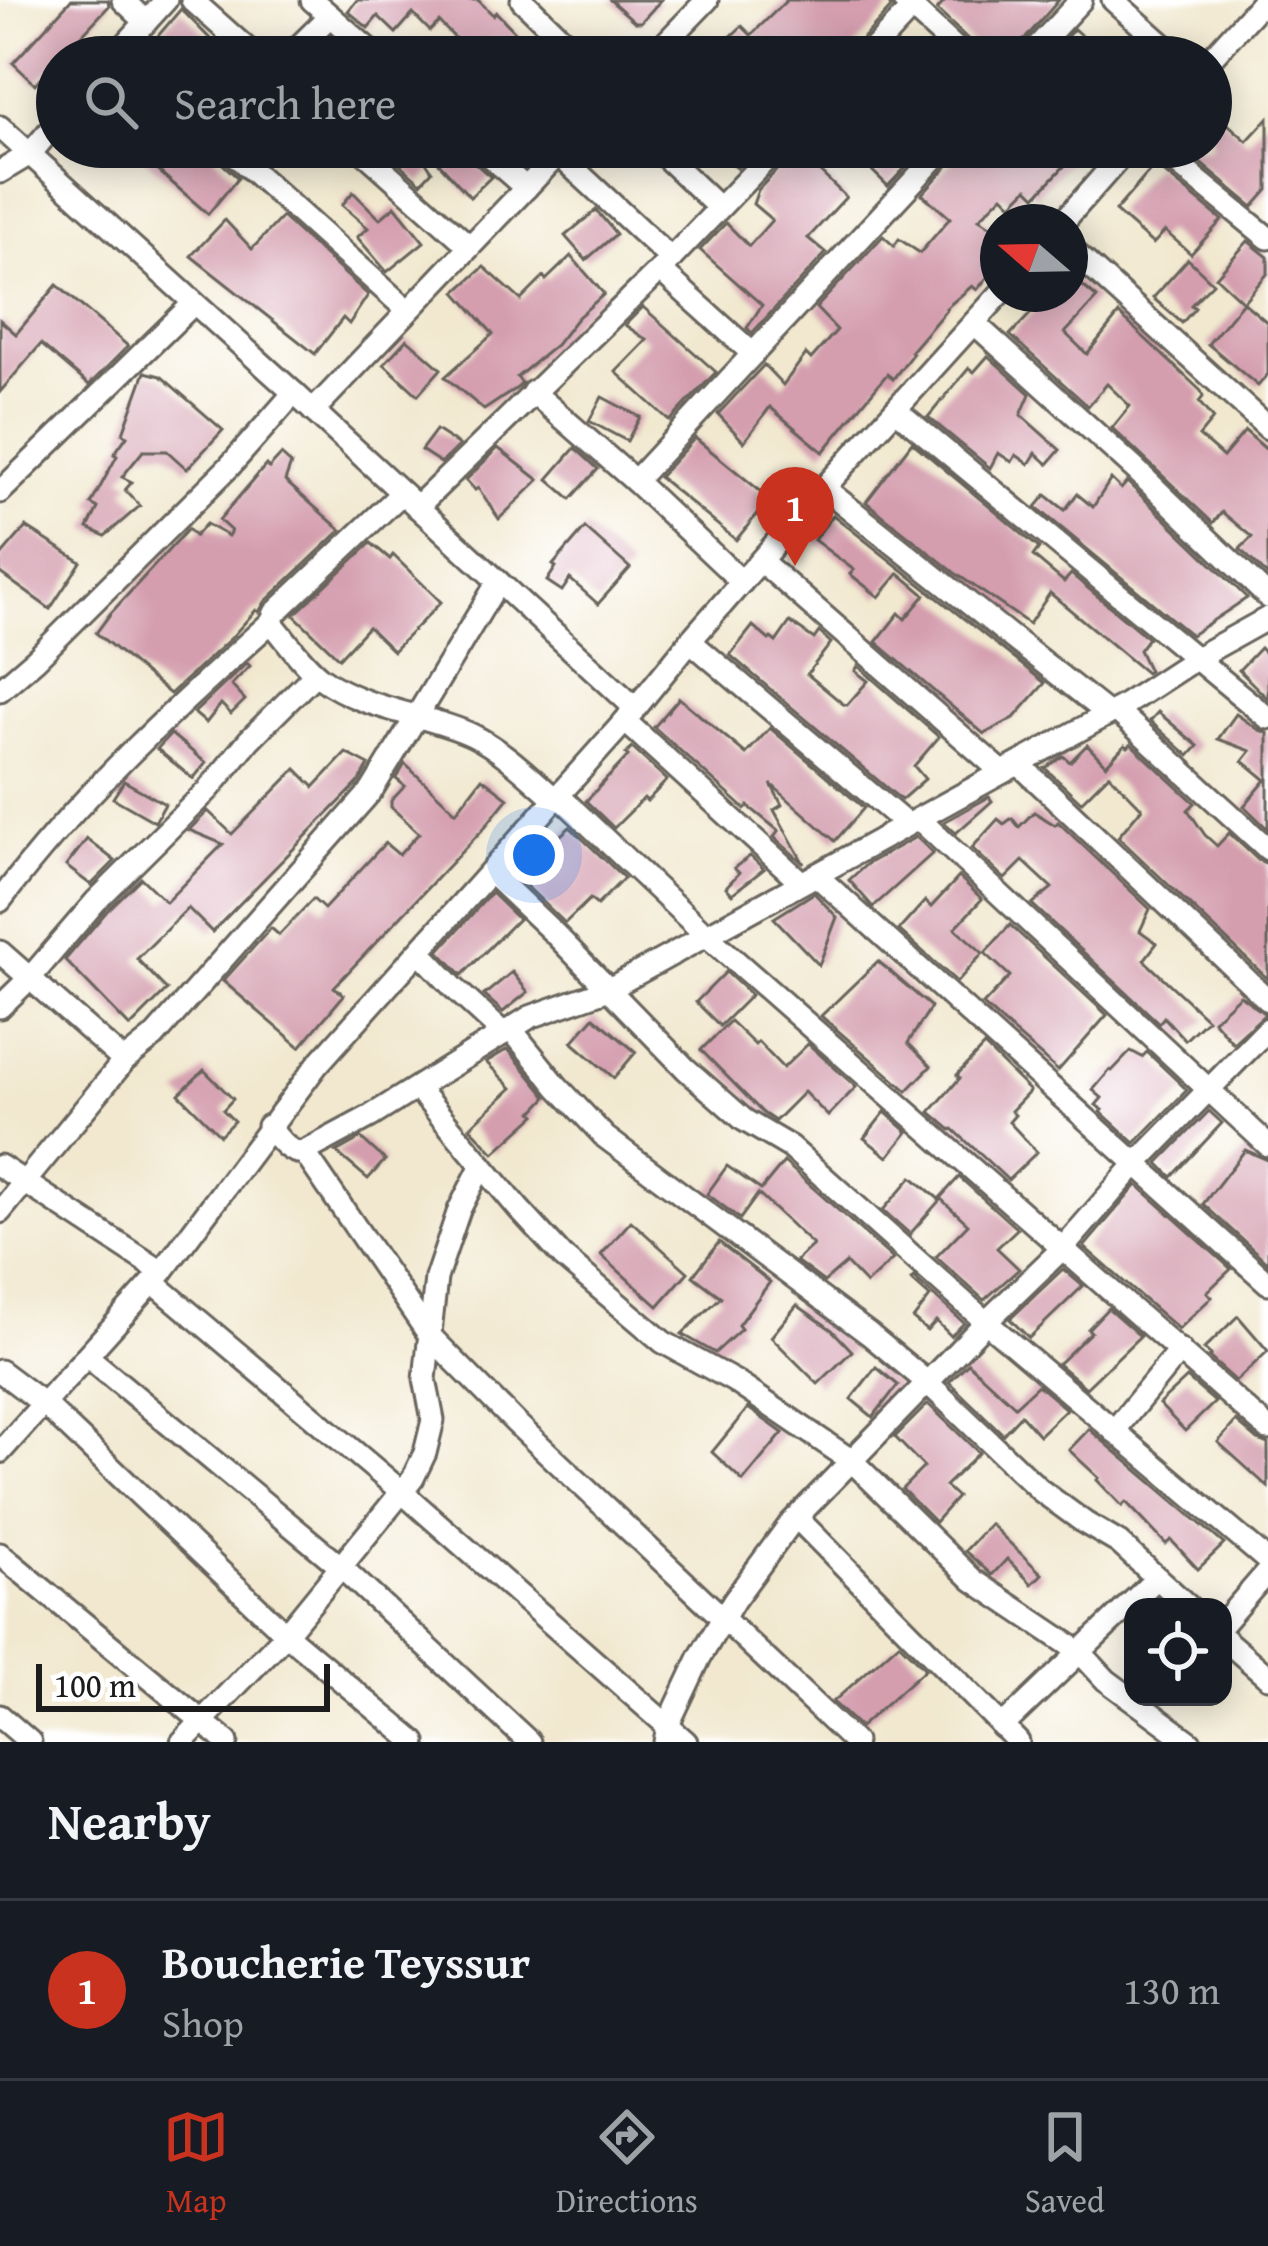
<!DOCTYPE html>
<style>
body{margin:0;font-family:"Gentium Book Plus",serif;background:#20242c;color:#f1f3f6}
.controls{position:absolute;right:36px;bottom:36px;display:grid;overflow:hidden;border-radius:24px;box-shadow:0 6px 30px #0003}
.controls button{width:108px;height:108px;display:grid;place-items:center;padding:0;border:0;border-bottom:3px solid #363941;background:#171b24;color:#f1f3f6;font:60px sans-serif}
.compass{position:absolute;left:980px;top:204px;width:108px;height:108px;border-radius:50%;background:#171b24;box-shadow:0 6px 30px #0003;rotate:290deg}
.scale{position:absolute;left:36px;bottom:30px;width:294px;box-sizing:border-box;padding-left:12px;border:6px solid #1c1c1c;border-top:0;font-size:33px;line-height:42px;white-space:nowrap;color:#1c1c1c;-webkit-text-stroke:9px #fff;paint-order:stroke}
.you{position:absolute;left:534px;top:855px;width:42px;height:42px;margin:-30px;border:9px solid #fff;border-radius:50%;background:#1a73e8;box-shadow:0 0 0 18px #1a73e833}
.badge{display:grid;place-items:center;width:78px;height:78px;border-radius:50%;background:#c8321e;color:#fff;font-size:39px;font-weight:700}
.pin{position:absolute;translate:-50% -99px;filter:drop-shadow(0 3px 6px #0008)}
.pin::after{content:'';position:absolute;top:63px;width:42px;height:36px;background:inherit;clip-path:polygon(0 0,100% 0,50% 100%)}
.list{margin:0;padding:0;list-style:none}
h2{display:flex;justify-content:space-between;align-items:center;height:156px;margin:0;padding:0 48px;font-size:51px}
h2 small{font-size:39px;font-weight:400;color:#9ea1a6}
.list li{display:grid;grid-template-columns:78px 1fr auto;gap:36px;align-items:center;box-sizing:border-box;height:180px;padding:0 48px;border-top:3px solid #363941}
.list b{display:block;font-size:45px;white-space:nowrap}
.list p{margin:0;font-size:39px;white-space:nowrap;color:#9ea1a6}
.list em{font-size:39px;font-style:normal;color:#9ea1a6}
.icon{flex:none;width:66px;height:66px;fill:none;stroke:currentColor;stroke-width:2;stroke-linecap:round;stroke-linejoin:round}
.map{position:relative;flex:none;width:1268px;height:1742px;overflow:hidden}
.search{position:absolute;background:#171b24;box-shadow:0 6px 30px #0003;left:36px;right:36px;top:36px;height:132px;display:flex;align-items:center;gap:30px;box-sizing:border-box;padding:0 42px;border-radius:66px;color:#9ea1a6;font-size:45px}
.sheet{height:336px;background:#171b24}
nav{display:flex;justify-content:space-around;align-items:center;box-sizing:border-box;height:168px;border-top:3px solid #363941;background:#171b24;font-size:33px;color:#9ea1a6}
nav a{display:grid;justify-items:center;gap:6px}
nav .on{color:#c8321e}
.map>svg:first-child{display:block}
</style>
<div class="map">
<svg width="1268" height="1742" viewBox="0 0 1268 1742">
<rect width="100%" height="100%" fill="#fff"/>
<filter id="ink" filterUnits="userSpaceOnUse"><feTurbulence type="fractalNoise" baseFrequency=".00833" numOctaves="2"/><feDisplacementMap in="SourceGraphic" scale="24" xChannelSelector="R" yChannelSelector="G"/><feConvolveMatrix kernelMatrix="1 2 1 2 8 2 1 2 1" color-interpolation-filters="sRGB"/></filter>
<filter id="wash" filterUnits="userSpaceOnUse"><feTurbulence type="fractalNoise" baseFrequency=".004" numOctaves="4" result="noise"/><feDisplacementMap in="SourceGraphic" scale="48" xChannelSelector="R" yChannelSelector="G"/><feGaussianBlur stdDeviation="2.7" result="paint"/><feColorMatrix in="noise" values="0 0 0 0 0 0 0 0 0 0 0 0 0 0 0 0 0 1.4 0 .05"/><feComposite in="paint" operator="in"/></filter>
<g filter="url(#wash)">
<rect width="100%" height="100%" fill="#f1e8cf"/>
<g id="blocks">
<g fill="#d49eaf">
<path d="M71,0H108L109,6L61,57H57V61L35,84L13,63Z"/>
<path d="M357,0H478L493,15L496,12L539,57H453L464,47L439,22L430,31L413,14L396,33L378,16L368,28L348,11Z"/>
<path d="M610,0H661L641,22H635Z"/>
<path d="M787,0H888L891,8L855,47L851,57H709L742,26L751,35Z"/>
<path d="M946,0H1059L1009,57H980L975,46L937,10Z"/>
<path d="M181,9L216,45L207,57H180L157,37Z"/>
<path d="M1074,29L1094,47L1102,57H1048Z"/>
<path d="M1211,109L1247,141L1268,118V190L1253,207L1181,147H1211Z"/>
<path d="M131,147H210L216,158L238,178L208,214Z"/>
<path d="M393,147H416L432,171L421,183L386,152Z"/>
<path d="M456,147H464L469,158L491,177L470,197L439,163Z"/>
<path d="M713,147H757L737,168Z"/>
<path d="M793,147H839L819,171L846,197L808,238L826,253L752,333L747,328L762,305L700,250L726,223L749,246L772,220L753,204L758,190L789,157Z"/>
<path d="M848,147H916L921,151L888,186Z"/>
<path d="M960,147H1055L1070,160L1036,196L1028,188L1012,204L1003,195L979,219L998,231V264L977,290L972,286L946,308L947,309L911,351L913,353L893,379L887,374L823,452L770,407L744,442L718,414L764,365L783,385L806,354L811,359L837,330L816,308L883,236L894,246L899,239L920,253L950,218L922,194L956,157Z"/>
<path d="M1155,165L1222,220L1191,254L1165,231L1153,244L1115,211Z"/>
<path d="M353,192L380,219L395,206L424,242L387,272L357,237L368,228L342,205Z"/>
<path d="M596,210L616,234L586,260L565,236Z"/>
<path d="M282,217L368,295L349,324L343,318L315,354L191,256L225,220L252,249Z"/>
<path d="M1248,241L1268,257V273L1243,302L1216,277Z"/>
<path d="M571,256L604,294L577,318L556,345L517,377L522,383L517,388L484,410L445,377L493,334L456,292L484,267L521,300L544,277L546,280Z"/>
<path d="M1188,259L1213,283L1191,305L1195,308L1182,323L1153,298Z"/>
<path d="M1070,275L1097,298L1065,333L1087,354L1119,314L1201,391L1203,397L1199,402L1213,419L1199,436L1223,457L1245,431L1268,451V576L1240,549L1252,537L1222,512L1213,523L1112,428L1130,406L1107,384L1088,406L1010,335L1039,305L1036,303L1044,294H1070Z"/>
<path d="M57,285L128,346L89,385L41,344L0,392V320L16,334Z"/>
<path d="M1243,302L1268,323V374L1258,386L1208,344Z"/>
<path d="M643,307L716,372L670,421L616,372L647,340L625,325Z"/>
<path d="M407,339L441,369L418,395L384,364Z"/>
<path d="M988,356L1030,394L1021,415L1060,450L1048,464L1036,453L1029,464L1016,455L1012,462L998,453L990,468L928,417L969,368L974,372Z"/>
<path d="M145,372L161,376L223,430L187,469L167,451H143L122,477L132,482L125,490L140,506L105,536L88,528L98,508L91,504L117,456L114,454L127,436L123,433Z"/>
<path d="M602,397L640,417L627,441L589,421Z"/>
<path d="M436,430L459,445L441,463L421,450Z"/>
<path d="M695,438L770,499L736,540L659,477Z"/>
<path d="M912,442L1039,548L1033,556L1064,582L1071,574L1148,638L1139,650L1149,671L1146,673L1050,593L1029,624L955,573L866,502Z"/>
<path d="M498,448L539,480L499,519L478,488L475,490L466,480Z"/>
<path d="M575,448L598,469L571,499L548,479Z"/>
<path d="M281,455L291,464L285,481L341,530L265,602L259,612L256,610L231,638L170,694L96,633L110,614L188,529L195,536L206,524L228,536L231,531L219,520L266,465L269,468Z"/>
<path d="M1111,479L1121,489L1127,482L1247,598L1191,635L1036,507L1046,495L1065,510L1077,494L1093,507Z"/>
<path d="M833,515L1045,683L1014,718L984,734L876,642L899,613L905,619L925,595L899,573L879,597L850,574L854,570L814,540Z"/>
<path d="M26,527L81,562L50,609L0,573V557Z"/>
<path d="M585,528L630,568L598,604L570,579L562,591L547,581L556,567L553,565Z"/>
<path d="M371,543L390,559L393,555L441,602L393,651L368,627L339,658L294,615Z"/>
<path d="M790,622L814,639L819,632L831,643L807,674L843,704L847,705L868,681L855,671L858,666L939,737L914,766L925,779L901,800L730,655L753,626L769,640L771,638L776,642Z"/>
<path d="M1260,648L1268,656V699L1239,670Z"/>
<path d="M247,663L250,666L231,685L245,700L231,714L221,704L206,723L194,713Z"/>
<path d="M679,698L746,754L770,728L864,808L835,841L771,784L782,805L774,810L804,864L774,837L779,831L748,806L745,809L654,727Z"/>
<path d="M1158,712L1198,746L1189,756L1150,721Z"/>
<path d="M1236,714L1259,730L1268,733V829L1244,806L1266,780L1243,761L1251,751L1218,739Z"/>
<path d="M171,734L206,763L193,779L157,749Z"/>
<path d="M1131,744L1195,803L1188,810L1205,835L1217,846L1229,833L1258,860L1268,864V979L1118,837L1142,808L1109,774L1081,802L1045,768L1063,756L1070,762L1087,745L1106,765L1125,745L1128,747Z"/>
<path d="M632,748L667,780L647,801L644,798L614,828L586,801L628,756L626,754Z"/>
<path d="M346,753L369,765L360,781L212,932L188,908L137,959L167,990L130,1027L65,960L107,911L141,878L166,902L223,844L189,830L208,811L232,834L296,769L314,787Z"/>
<path d="M405,764L456,812L482,778L508,798L484,828L334,987L344,995L300,1047L223,981L271,928L279,935L313,899L324,909L385,843L399,855L419,833L391,807V801L405,786L396,779Z"/>
<path d="M124,781L165,804L155,822L113,798Z"/>
<path d="M989,797L992,801L956,833L944,822Z"/>
<path d="M1034,812L1055,825L1058,822L1150,909L1140,931L1157,943L1144,960L1207,1019L1185,1040L1164,1017L1159,1023L1032,904L1052,888L1023,861L1005,879L972,848L998,819L1004,824L1012,818L1019,827Z"/>
<path d="M570,827L624,878L597,905L590,899L565,923L515,875L517,873L520,875L531,861Z"/>
<path d="M916,837L933,853L873,907L849,880L867,864Z"/>
<path d="M87,839L115,861L91,885L66,866Z"/>
<path d="M750,856L764,869L732,894L726,887L739,873L734,868Z"/>
<path d="M959,877L982,899L955,928L983,953L957,982L899,930L925,901L931,907Z"/>
<path d="M491,893L518,919L462,975L439,951Z"/>
<path d="M814,893L837,917L819,965L774,918Z"/>
<path d="M1010,925L1107,1015L1058,1071L983,1005L1010,976L985,953Z"/>
<path d="M878,961L931,1007L908,1043L931,1066L907,1091L821,1016Z"/>
<path d="M512,972L528,992L503,1012L484,995Z"/>
<path d="M726,972L751,995L720,1026L696,1002Z"/>
<path d="M1240,995L1265,1014L1233,1043L1213,1020Z"/>
<path d="M594,1017L636,1052L614,1078L572,1042Z"/>
<path d="M730,1021L755,1045L758,1042L783,1068L808,1044L856,1087L828,1116L804,1092L775,1121L763,1113L701,1050Z"/>
<path d="M984,1046L1030,1091L1011,1111L1015,1115L1009,1122L1037,1152L1008,1180L953,1129L951,1130L930,1112L960,1078L957,1075Z"/>
<path d="M508,1049L547,1097L533,1112L536,1115L494,1153L470,1127L512,1088L486,1062Z"/>
<path d="M1131,1051L1142,1057L1147,1052L1187,1090L1135,1143L1101,1112L1103,1110L1096,1105L1102,1098L1093,1090L1110,1070L1112,1071Z"/>
<path d="M204,1070L233,1099L223,1110L234,1121L220,1135L179,1094Z"/>
<path d="M1209,1111L1222,1123L1172,1177L1158,1163Z"/>
<path d="M885,1112L908,1132L888,1157L864,1138Z"/>
<path d="M361,1138L385,1160L368,1179L336,1152Z"/>
<path d="M1245,1150L1268,1160V1263L1203,1204Z"/>
<path d="M784,1162L893,1259L866,1284L846,1263L824,1282L796,1261L813,1245L758,1194L740,1219L707,1194L727,1166L761,1190Z"/>
<path d="M912,1177L940,1200L910,1234L883,1210Z"/>
<path d="M959,1177L1017,1229L997,1248L1019,1269L984,1300L936,1257L968,1224L940,1198Z"/>
<path d="M1137,1185L1231,1269L1207,1292L1212,1297L1178,1329L1084,1247Z"/>
<path d="M631,1221L688,1272L658,1306L601,1255Z"/>
<path d="M719,1242L770,1282L738,1325L741,1329L715,1353L682,1334L721,1297L693,1276Z"/>
<path d="M1063,1269L1083,1286L1029,1338L1010,1319Z"/>
<path d="M914,1278L964,1323L951,1336L936,1321L927,1331L913,1319L930,1297L911,1280Z"/>
<path d="M797,1305L832,1330L852,1351L818,1384L771,1337Z"/>
<path d="M1108,1308L1140,1336L1086,1388L1058,1364L1091,1332L1088,1329Z"/>
<path d="M1238,1316L1268,1351L1236,1381L1209,1357L1211,1355L1204,1349Z"/>
<path d="M968,1363L1015,1406L1038,1385L1066,1409L1039,1435L1021,1415L1003,1434L949,1382Z"/>
<path d="M876,1367L898,1385L873,1417L851,1399Z"/>
<path d="M1187,1378L1215,1402L1185,1431L1159,1404Z"/>
<path d="M928,1404L979,1453L945,1486L957,1497L935,1522L902,1489L924,1467L895,1437Z"/>
<path d="M748,1408L783,1433L743,1481L712,1452Z"/>
<path d="M1236,1421L1258,1440L1268,1444V1487L1218,1442Z"/>
<path d="M1089,1429L1224,1544L1198,1569L1171,1540L1166,1544L1126,1502L1122,1506L1097,1480L1099,1478L1069,1450Z"/>
<path d="M990,1524L1042,1574L1032,1584L1007,1559L992,1575L965,1551Z"/>
<path d="M899,1643L925,1669L860,1727L833,1702Z"/>
</g>
</g>
</g>
<g filter="url(#ink)">
<use href="#blocks" fill-opacity="0" stroke="#67635b" stroke-width="3"/>
<g fill="none" stroke-linecap="round" stroke-linejoin="round">
<g stroke="#67635b" stroke-width="27">
<g id="minor">
<path d="M123,0L146,22"/>
<path d="M192,0L256,57"/>
<path d="M312,0L377,57"/>
<path d="M522,0L581,57"/>
<path d="M903,0L965,57"/>
<path d="M1113,0L1177,57"/>
<path d="M114,57L166,0"/>
<path d="M288,57L330,16"/>
<path d="M652,57L707,0"/>
<path d="M866,57L912,8"/>
<path d="M1028,57L1081,0"/>
<path d="M1211,58L1264,0"/>
<path d="M0,127L294,393L634,707"/>
<path d="M226,147L407,310"/>
<path d="M358,147L469,246"/>
<path d="M479,147L526,188"/>
<path d="M655,147L719,208"/>
<path d="M1157,147L1268,238"/>
<path d="M558,154L671,259"/>
<path d="M0,172L30,154L57,122"/>
<path d="M1063,222L1129,147"/>
<path d="M1070,248L1268,428"/>
<path d="M660,270L753,354"/>
<path d="M974,323L1135,469L1268,597"/>
<path d="M533,392L635,481"/>
<path d="M896,410L1268,718"/>
<path d="M313,411L565,147"/>
<path d="M824,488L1108,714"/>
<path d="M0,492L193,304"/>
<path d="M402,493L275,613L271,622C287,640 302,664 321,678C364,710 424,713 472,735C503,750 529,776 554,798"/>
<path d="M417,507L660,270L778,147"/>
<path d="M761,561L1002,772"/>
<path d="M742,582L635,481L945,147"/>
<path d="M690,641L906,824"/>
<path d="M0,690L36,659L229,467L294,393"/>
<path d="M1116,710L1268,849"/>
<path d="M625,721L801,882"/>
<path d="M1019,764L1268,1000"/>
<path d="M558,795L706,935L1268,1429"/>
<path d="M919,819L1268,1145"/>
<path d="M490,872L554,933L686,1069L744,1120L790,1147L986,1322L1268,1561"/>
<path d="M816,875L1268,1283"/>
<path d="M0,901C79,796 174,709 271,622"/>
<path d="M0,952L124,1061"/>
<path d="M420,952L454,988L504,1034"/>
<path d="M0,1007L30,978L96,901L209,789L249,740L315,674"/>
<path d="M511,1029L557,1086L605,1137L869,1334L928,1383L1040,1490L1085,1523L1119,1543L1189,1607"/>
<path d="M417,1088L518,1208L563,1257L663,1342L734,1381L852,1461L973,1580L1080,1652L1106,1680L1190,1742"/>
<path d="M268,1126C278,1137 288,1155 304,1152L371,1116L530,1017L609,989L1123,706L1198,657L1268,618"/>
<path d="M304,1152L430,1336L516,1423L854,1742"/>
<path d="M0,1166L162,1272"/>
<path d="M0,1212L124,1061L154,1037L372,790L498,582"/>
<path d="M153,1282L402,1492L686,1742"/>
<path d="M87,1356L341,1567L529,1742"/>
<path d="M0,1371L44,1404L286,1634L415,1742"/>
<path d="M1114,1431L1180,1350"/>
<path d="M0,1452L162,1272L317,1065L625,721L690,641L824,488L1000,294"/>
<path d="M797,1518L1018,1742"/>
<path d="M0,1554L227,1742"/>
<path d="M1223,1623L1268,1571"/>
<path d="M1223,1638L1268,1677"/>
<path d="M0,1716L30,1742"/>
<path d="M1002,1727L1157,1578"/>
<path d="M182,1742L286,1634L413,1478L425,1453L433,1420L425,1379L436,1278L459,1210L482,1165"/>
<path d="M665,1742L668,1725L700,1657L734,1600L790,1524L986,1322L1064,1247L1136,1164L1268,1029"/>
</g>
</g>
<use href="#minor" stroke="#fff" stroke-width="21"/>
</g>
</g>
</svg>
<div class="controls">
<button><svg class="icon" aria-label="locate" viewBox="0 0 24 24"><circle cx="12" cy="12" r="6"/><path d="M12 2v4M12 18v4M2 12h4M18 12h4"/></svg></button>
</div>
<svg class="compass" viewBox="-18 -18 36 36"><path d="M0-13l5 13h-10z" fill="#e53935"/><path d="M0 13l5-13h-10z" fill="#9ea1a6"/></svg>
<div class="scale">100 m</div>
<div class="you"></div>
<div class="pin badge" style="left:795px;top:566px">1</div>
<div class="search"><svg class="icon" aria-label="search" viewBox="0 0 24 24"><circle cx="10" cy="10" r="6"/><path d="M15 15l6 6"/></svg>Search here</div>
</div>
<section class="sheet">
<h2>Nearby<small></small></h2>
<ul class="list">
<li><span class="badge">1</span><div><b>Boucherie Teyssur</b><p>Shop</p></div><em>130 m</em></li>
</ul>
</section>
<nav>
<a class="on"><svg class="icon" aria-label="map" viewBox="0 0 24 24"><path d="M3 6l6-2 6 2 6-2v14l-6 2-6-2-6 2zM9 4v14M15 6v14"/></svg>Map</a>
<a><svg class="icon" aria-label="directions" viewBox="0 0 24 24"><path d="M12 3l9 9-9 9-9-9zM9 14v-3h6M13 9l2 2-2 2"/></svg>Directions</a>
<a><svg class="icon" aria-label="saved" viewBox="0 0 24 24"><path d="M7 4h10v16l-5-4-5 4z"/></svg>Saved</a>
</nav>
